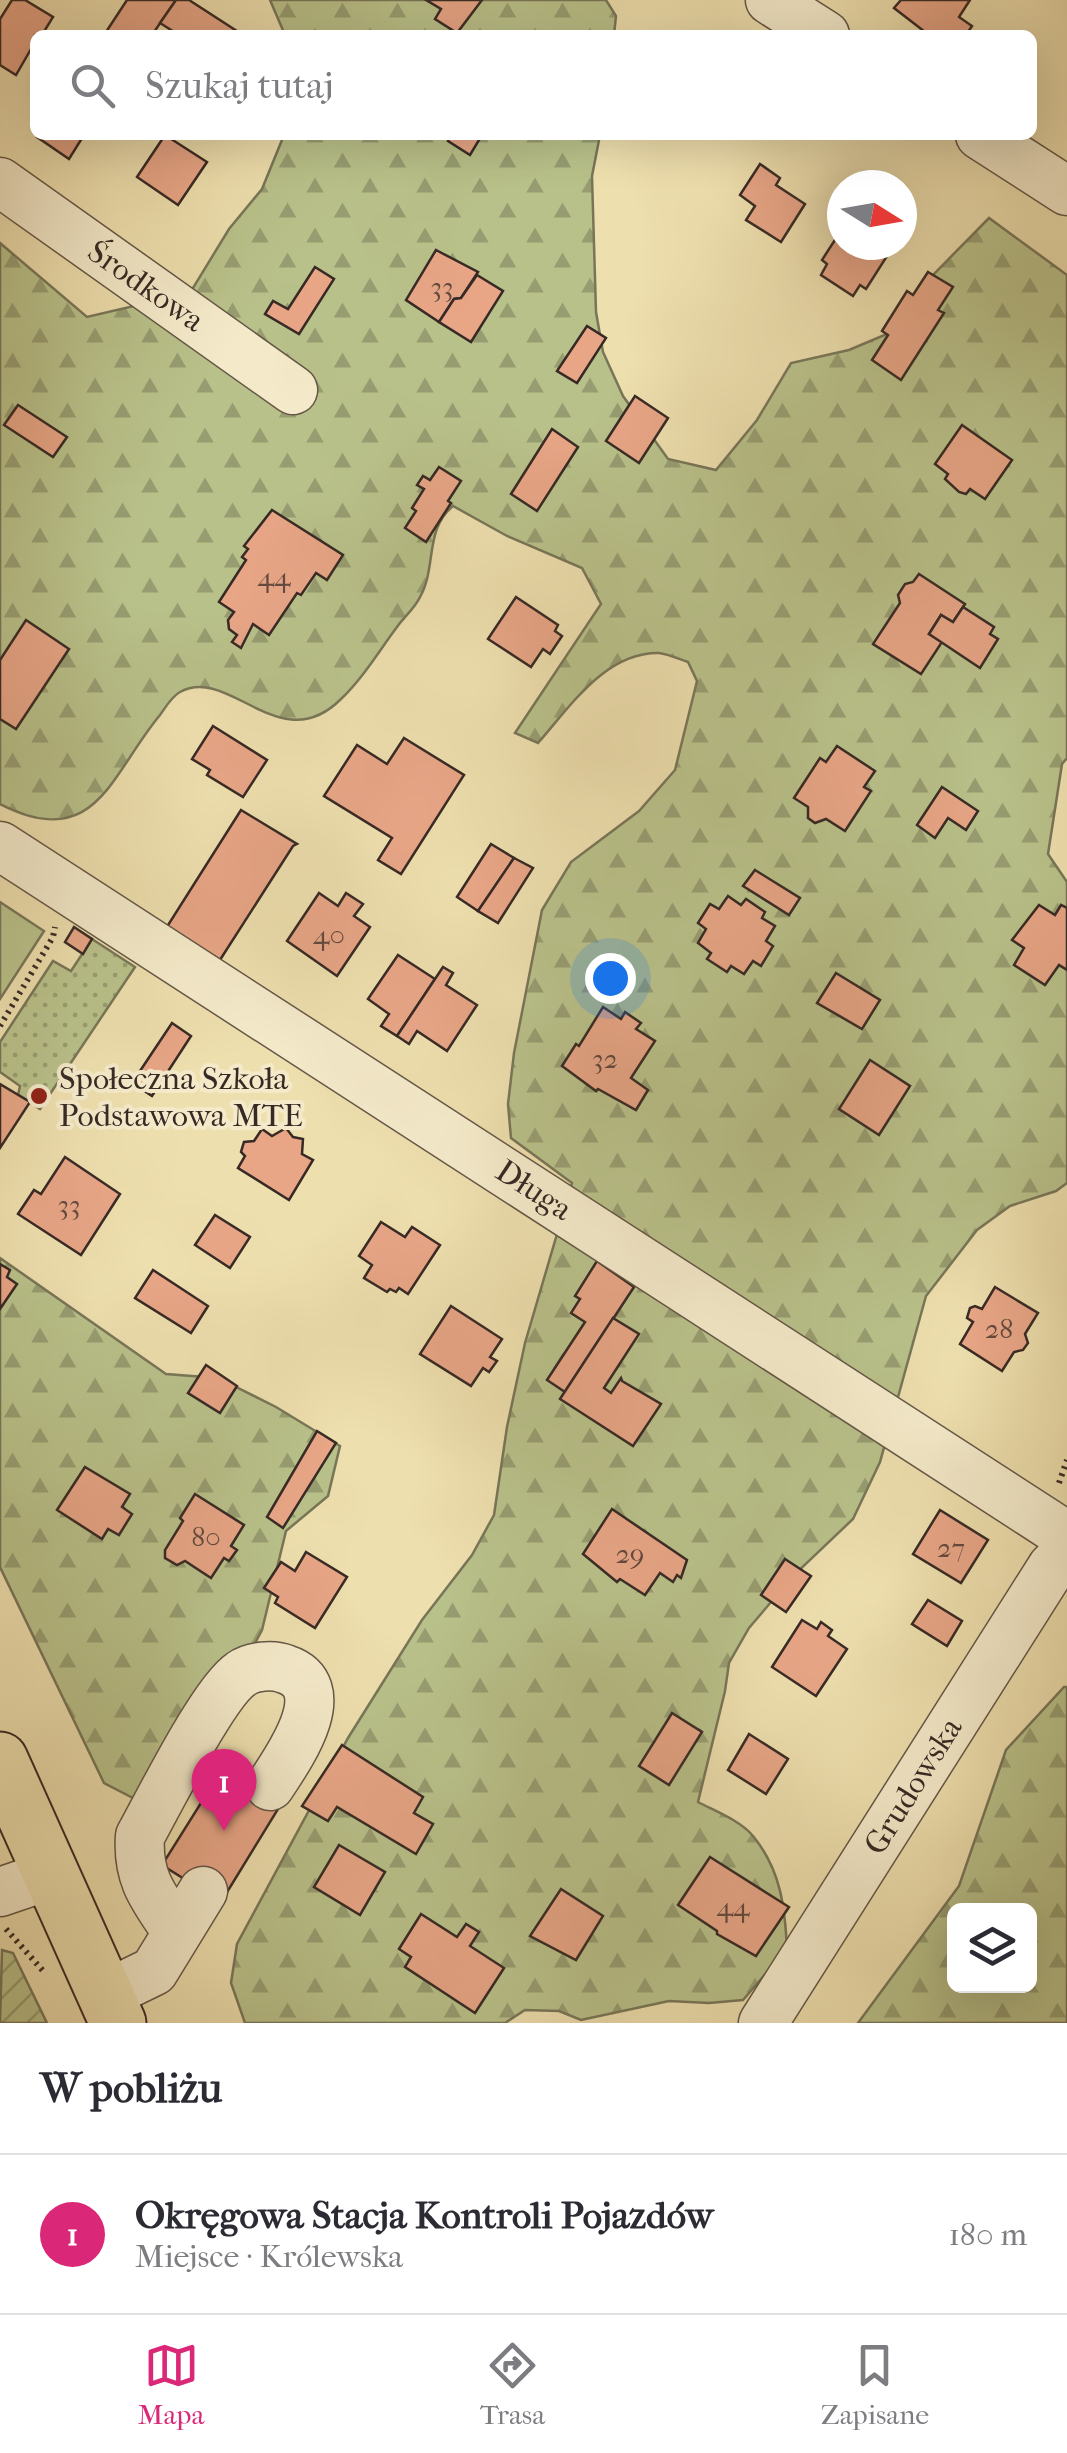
<!DOCTYPE html>
<html lang="pl">
<meta charset="utf-8">
<style>
body{margin:0;font-family:"IM FELL French Canon",serif;background:#f2f2f3;color:#2b2b33}
.controls{position:absolute;right:30px;bottom:30px;display:grid;overflow:hidden;border-radius:15px;box-shadow:0 10px 40px #0002}
.controls button{width:90px;height:90px;display:grid;place-items:center;padding:0;border:0;border-bottom:2px solid #e1e1e2;background:#fff;color:#2b2b33;font:50px sans-serif}
.compass{position:absolute;left:827px;top:170px;width:90px;height:90px;border-radius:50%;background:#fff;box-shadow:0 10px 40px #0002;rotate:101deg}
.you{position:absolute;left:610px;top:978px;width:35px;height:35px;margin:-25px;border:8px solid #fff;border-radius:50%;background:#1a73e8;box-shadow:0 0 0 15px #1a73e833}
.badge{display:grid;place-items:center;width:65px;height:65px;border-radius:50%;background:#db2777;color:#fff;font-size:32px;font-weight:700}
.pin{position:absolute;translate:-50% -82px;filter:drop-shadow(0 2px 5px #0008)}
.pin::after{content:'';position:absolute;top:52px;width:35px;height:30px;background:inherit;clip-path:polygon(0 0,100% 0,50% 100%)}
.list{margin:0;padding:0;list-style:none}
h2{display:flex;justify-content:space-between;align-items:center;height:130px;margin:0;padding:0 40px;font-size:42px}
h2 small{font-size:32px;font-weight:400;color:#7c7c81}
.list li{display:grid;grid-template-columns:65px 1fr auto;gap:30px;align-items:center;box-sizing:border-box;height:160px;padding:0 40px;border-top:2px solid #e1e1e2}
.list b{display:block;font-size:38px;white-space:nowrap}
.list p{margin:0;font-size:32px;white-space:nowrap;color:#7c7c81}
.list em{font-size:32px;font-style:normal;color:#7c7c81}
.icon{flex:none;width:55px;height:55px;fill:none;stroke:currentColor;stroke-width:2;stroke-linecap:round;stroke-linejoin:round}
.map{position:relative;flex:none;width:1067px;height:2023px;overflow:hidden}
.search{position:absolute;background:#fff;box-shadow:0 10px 40px #0002;left:30px;right:30px;top:30px;height:110px;display:flex;align-items:center;gap:25px;box-sizing:border-box;padding:0 35px;border-radius:15px;color:#7c7c81;font-size:38px}
.sheet{height:290px;background:#fff}
nav{display:flex;justify-content:space-around;align-items:center;box-sizing:border-box;height:140px;border-top:2px solid #e1e1e2;background:#fff;font-size:28px;color:#7c7c81}
nav a{display:grid;justify-items:center;gap:5px}
nav .on{color:#db2777}
.map>svg:first-child{display:block}
</style>
<div class="map">
<svg width="1067" height="2023" viewBox="0 0 1067 2023">
<defs>
<pattern id="forest-firs" width="22" height="20" patternUnits="userSpaceOnUse" patternTransform="scale(2.5)"><rect width="22" height="20" fill="#b9c18a"/><path d="M5 1l3.5 6h-7zM16 11l3.5 6h-7z" fill="#979d71"/></pattern>
<pattern id="park-dots" width="8" height="8" patternUnits="userSpaceOnUse" patternTransform="scale(2.5)"><rect width="8" height="8" fill="#b9c18a"/><path d="M2 2h.1M6 6h.1" fill="none" stroke="#979d71" stroke-width="1.8" stroke-linecap="round"/></pattern>
<pattern id="garden-furrows" width="10" height="10" patternUnits="userSpaceOnUse" patternTransform="scale(2.5)"><rect width="10" height="10" fill="#b9c18a"/><path d="M-1 1l2-2M0 10L10 0M9 11l2-2" fill="none" stroke="#979d71"/></pattern>
</defs>
<rect width="100%" height="100%" fill="#eedfae"/>
<filter id="stains"><feTurbulence type="fractalNoise" baseFrequency=".002" numOctaves="4"/><feColorMatrix values="0 0 0 0 .2 0 0 0 0 .09 0 0 0 0 .02 0 0 0 .5 -.17"/></filter>
<radialGradient id="worn" r=".72"><stop offset=".6" stop-color="#630" stop-opacity="0"/><stop offset="1" stop-color="#630" stop-opacity=".3"/></radialGradient>
<g fill="url(#forest-firs)" stroke="#787658" stroke-width="2.5" fill-rule="evenodd">
<path d="M270,0H606L616,16L614,35H285Z"/>
<path d="M284,135H600L592,176L596,312L603,352L623,396L668,459L716,470L757,420L791,363L849,350L887,334L931,277L989,218L1067,275V758L1062,764L1048,854L1067,882V1183L1056,1191L1010,1206L977,1230L926,1296L880,1462L853,1519L794,1575L749,1628L729,1663L725,1691L698,1802C715,1811 741,1821 753,1836C781,1870 785,1908 787,1949L743,2000L709,2003L669,2001L581,2020L559,2011L525,2010L505,2023H245L231,1983L237,1944L348,1738L422,1620L472,1555L494,1515L507,1427L525,1343L572,1183L511,1138L508,1104L514,1053L542,910L571,862L639,811L675,770L697,681L688,662C679,659 668,654 659,653C605,652 570,707 538,743L515,733L601,604L582,568L507,536L453,506C424,530 437,567 420,597C415,608 404,617 397,627C379,651 363,678 341,699C280,760 230,665 180,692C172,696 165,708 160,715C110,775 96,853 0,804V243L87,317L190,293L229,229L262,189Z"/>
<path d="M0,1258L166,1374L218,1378L276,1407L340,1446L328,1496L286,1531L262,1630L236,1679L133,1798L104,1783L0,1567Z"/>
<path d="M1064,1687H1067V2023H858L959,1886L1006,1750ZM954,1910H1030V1986H954Z"/>
</g>
<path fill="url(#park-dots)" stroke="#787658" stroke-width="2.5" d="M92,939L135,967L40,1109L18,1095L20,1086L0,1072V1042L53,961L71,971Z"/>
<path fill="url(#garden-furrows)" stroke="#787658" stroke-width="2.5" d="M2,1950L13,1953L47,2023H0Z"/>
<path fill="#b9c18a" stroke="#787658" stroke-width="2.5" d="M0,902L44,931L0,999Z"/>
<g fill="#e8a687" stroke="#372a25" stroke-width="2.5">
<path d="M12,0H25L53,17L42,35H35V48L31,49L16,75L0,65V19Z"/>
<path d="M127,0H176L152,35H104Z"/>
<path d="M176,0H189L243,35H179L160,23Z"/>
<path d="M426,0H482L457,33L435,19L441,9Z"/>
<path d="M901,0H970L959,17L972,26L966,35H929L894,8Z"/>
<path d="M38,135H84L69,159L37,137Z"/>
<path d="M165,135L207,162L178,205L137,177Z"/>
<path d="M451,135H482L470,155L448,141Z"/>
<path d="M760,164L780,178L776,185L805,204L781,242L746,220L755,206L740,195Z"/>
<path d="M842,229V245H894L866,289L860,285L853,296L821,275L827,264L822,260Z"/>
<path d="M436,250L478,272L461,298L454,299L439,322L406,300Z"/>
<path d="M315,267L334,279L299,334L265,314L273,301L288,309Z"/>
<path d="M928,272L953,287L938,310L944,313L901,380L872,360L888,335L882,331L907,291L913,295Z"/>
<path d="M477,275L503,291L471,342L439,322L454,299L461,298Z"/>
<path d="M587,326L606,338L577,383L557,371Z"/>
<path d="M635,396L668,418L639,463L606,441Z"/>
<path d="M18,405L67,437L53,457L4,425Z"/>
<path d="M962,425L1012,460L985,499L970,489L966,494L959,492L945,479L948,474L935,464Z"/>
<path d="M552,429L578,447L537,511L511,494Z"/>
<path d="M439,467L461,481L448,501L451,503L426,542L405,528L416,511L412,508L424,489L417,485L423,476L430,480Z"/>
<path d="M272,510L343,555L327,580L316,573L301,595L297,593L269,635L253,624L241,648L232,642L237,635L229,629L228,620L234,612L219,602L246,560L242,557L248,549L244,546Z"/>
<path d="M919,574L965,604L953,622L941,615L929,634L942,642L921,674L873,644L900,603L898,595L905,584L913,582Z"/>
<path d="M516,597L558,625L555,631L562,636L550,654L543,649L531,667L488,639Z"/>
<path d="M963,607L994,627L990,634L998,639L980,668L929,634L941,615L953,622Z"/>
<path d="M26,620L69,649L16,729L0,719V660Z"/>
<path d="M213,726L267,760L243,797L207,775L210,770L192,759Z"/>
<path d="M404,738L464,775L401,874L378,860L392,838L324,796L357,745L387,764Z"/>
<path d="M837,746L875,771L864,787L871,791L845,831L826,819L815,823L808,818V807L794,798L820,758L826,762Z"/>
<path d="M942,787L978,811L966,830L948,818L935,838L917,825Z"/>
<path d="M241,810L297,844L293,846L218,963L163,933Z"/>
<path d="M491,844L514,858L478,911L457,897Z"/>
<path d="M514,858L533,868L498,923L478,911Z"/>
<path d="M755,870L800,898L789,915L743,886Z"/>
<path d="M319,893L338,906L346,893L363,904L354,916L370,927L337,976L287,941Z"/>
<path d="M728,896L741,905L746,899L765,912L762,918L775,926L766,941L773,946L761,966L753,961L744,974L731,966L727,972L707,959L711,953L698,943L706,929L698,923L710,904L719,909Z"/>
<path d="M1039,905L1055,915L1061,905L1067,908V970L1059,965L1045,985L1014,965L1024,948L1012,940Z"/>
<path d="M74,927L92,939L83,954L65,942Z"/>
<path d="M398,955L435,979L397,1036L381,1026L389,1014L368,999Z"/>
<path d="M443,967L453,973L446,985L477,1005L447,1051L417,1031L409,1044L397,1036Z"/>
<path d="M836,973L880,1000L862,1029L817,1003Z"/>
<path d="M603,1007L621,1019L625,1012L641,1023L636,1029L655,1041L631,1078L648,1090L636,1110L598,1089L596,1091L562,1066L576,1044L579,1046Z"/>
<path d="M172,1023L191,1036L152,1096L132,1083Z"/>
<path d="M870,1060L910,1086L879,1135L839,1109Z"/>
<path d="M0,1084L30,1102L0,1148Z"/>
<path d="M286,1128L293,1137L303,1139L302,1154L313,1160L289,1200L238,1168L245,1156L241,1152L244,1142L254,1141L262,1129L272,1136Z"/>
<path d="M65,1157L120,1194L81,1255L18,1214L34,1190L41,1194Z"/>
<path d="M215,1215L250,1237L230,1268L195,1245Z"/>
<path d="M381,1222L405,1237L412,1227L440,1245L408,1294L399,1288L396,1292L390,1289L387,1292L364,1278L372,1265L359,1256Z"/>
<path d="M597,1261L634,1287L565,1392L547,1380L585,1322L571,1313L580,1299L575,1296Z"/>
<path d="M0,1264L10,1270L7,1277L17,1284L0,1309Z"/>
<path d="M153,1270L208,1306L191,1333L135,1298Z"/>
<path d="M995,1287L1038,1313L1025,1334L1028,1343L1023,1350L1014,1352L1002,1371L960,1344L973,1322L967,1318L970,1308L975,1306L982,1309Z"/>
<path d="M451,1306L502,1339L490,1357L497,1361L489,1372L483,1368L471,1386L420,1354Z"/>
<path d="M613,1318L639,1334L604,1388L611,1393L621,1378L622,1381L661,1404L633,1446L560,1399Z"/>
<path d="M206,1365L237,1386L220,1413L188,1393Z"/>
<path d="M317,1431L336,1443L283,1528L267,1517Z"/>
<path d="M85,1467L130,1494L122,1507L132,1514L119,1535L108,1529L102,1539L57,1510Z"/>
<path d="M195,1494L244,1525L231,1546L237,1550L229,1561L224,1558L211,1578L185,1561L177,1565L165,1558V1550L183,1521L180,1518Z"/>
<path d="M612,1509L687,1560L681,1578L677,1575L673,1582L660,1573L645,1595L620,1579L617,1582L583,1554Z"/>
<path d="M940,1510L988,1540L961,1583L913,1554Z"/>
<path d="M306,1552L347,1577L315,1628L275,1603L278,1597L264,1588L281,1562L295,1571Z"/>
<path d="M785,1559L811,1576L786,1612L761,1595Z"/>
<path d="M928,1600L962,1621L947,1646L912,1624Z"/>
<path d="M802,1620L817,1629L821,1622L832,1630L828,1636L847,1649L816,1696L772,1667Z"/>
<path d="M672,1713L702,1732L669,1785L639,1766Z"/>
<path d="M749,1734L788,1759L766,1794L728,1770Z"/>
<path d="M342,1745L423,1797L414,1813L433,1824L416,1854L337,1807L328,1821L302,1806Z"/>
<path d="M228,1760L286,1796L221,1902L162,1865Z"/>
<path d="M339,1845L385,1872L360,1915L314,1887Z"/>
<path d="M710,1857L789,1907L756,1956L717,1934V1931L678,1905Z"/>
<path d="M561,1889L603,1916L576,1960L530,1936Z"/>
<path d="M421,1914L457,1937L466,1924L479,1932L470,1946L504,1968L475,2013L405,1967L411,1957L399,1949Z"/>
</g>
<g fill="none" stroke-linecap="round" stroke-linejoin="round">
<g stroke="#655747" stroke-width="51">
<g id="minor">
<path d="M770,0L825,35"/>
<path d="M980,135L1067,191"/>
<path d="M0,182L293,390"/>
<path d="M0,846L1067,1536"/>
<path d="M0,1892L50,1875"/>
<path d="M177,1932C154,1898 137,1879 140,1836C159,1802 213,1693 241,1674C252,1666 273,1664 285,1669C340,1687 287,1760 270,1786"/>
<path d="M105,1995L154,1971L203,1891"/>
<path d="M763,2023L1052,1567L1067,1552"/>
</g>
</g>
<g stroke="#372a25" stroke-width="59">
<path id="major" d="M0,1760L118,2023"/>
</g>
<g stroke="#372a25" stroke-width="6" stroke-dasharray="2.5 5" stroke-linecap="butt">
<path d="M0,1026L53,937L55,927"/>
<path d="M1059,1483L1067,1460"/>
<path d="M6,1929L44,1972"/>
</g>
<use href="#minor" stroke="#f4eaca" stroke-width="48"/>
<use href="#major" stroke="#eedfae" stroke-width="55"/>
</g>
<circle fill="#8f2418" stroke="#f4eaca" stroke-width="4" cx="39" cy="1096" r="10"/>
<g text-anchor="middle" dominant-baseline="central" stroke-width="8" stroke-linejoin="round" paint-order="stroke">
<g font-size="28" fill="#63493e">
<text x="442" y="286">33</text>
<text x="274" y="576">44</text>
<text x="329" y="934">40</text>
<text x="605" y="1058">32</text>
<text x="69" y="1204">33</text>
<text x="999" y="1328">28</text>
<text x="206" y="1536">80</text>
<text x="951" y="1547">27</text>
<text x="630" y="1553">29</text>
<text x="733" y="1906">44</text>
</g>
<g font-size="32" fill="#372a25" stroke="#f4eaca">
<text transform="translate(146 286) rotate(35)">Środkowa</text>
<text transform="translate(534 1190) rotate(33)">Długa</text>
<text transform="translate(913 1786) rotate(-58)">Grudowska</text>
</g>
<g font-size="32" fill="#372a25" stroke="#f4eaca" text-anchor="start">
<text x="59" y="1078">Społeczna Szkoła<tspan x="59" dy="37">Podstawowa MTE</tspan></text>
</g>
</g>
<rect width="100%" height="100%" filter="url(#stains)"/>
<rect width="100%" height="100%" fill="url(#worn)"/>
</svg>
<div class="controls">
<button><svg class="icon" aria-label="layers" viewBox="0 0 24 24"><path d="M12 4l9 5-9 5-9-5zM3 14l9 5 9-5"/></svg></button>
</div>
<svg class="compass" viewBox="-18 -18 36 36"><path d="M0-13l5 13h-10z" fill="#e53935"/><path d="M0 13l5-13h-10z" fill="#7c7c81"/></svg>
<div class="you"></div>
<div class="pin badge" style="left:224px;top:1831px">1</div>
<div class="search"><svg class="icon" aria-label="search" viewBox="0 0 24 24"><circle cx="10" cy="10" r="6"/><path d="M15 15l6 6"/></svg>Szukaj tutaj</div>
</div>
<section class="sheet">
<h2>W pobliżu<small></small></h2>
<ul class="list">
<li><span class="badge">1</span><div><b>Okręgowa Stacja Kontroli Pojazdów</b><p>Miejsce · Królewska</p></div><em>180 m</em></li>
</ul>
</section>
<nav>
<a class="on"><svg class="icon" aria-label="map" viewBox="0 0 24 24"><path d="M3 6l6-2 6 2 6-2v14l-6 2-6-2-6 2zM9 4v14M15 6v14"/></svg>Mapa</a>
<a><svg class="icon" aria-label="directions" viewBox="0 0 24 24"><path d="M12 3l9 9-9 9-9-9zM9 14v-3h6M13 9l2 2-2 2"/></svg>Trasa</a>
<a><svg class="icon" aria-label="saved" viewBox="0 0 24 24"><path d="M7 4h10v16l-5-4-5 4z"/></svg>Zapisane</a>
</nav>
